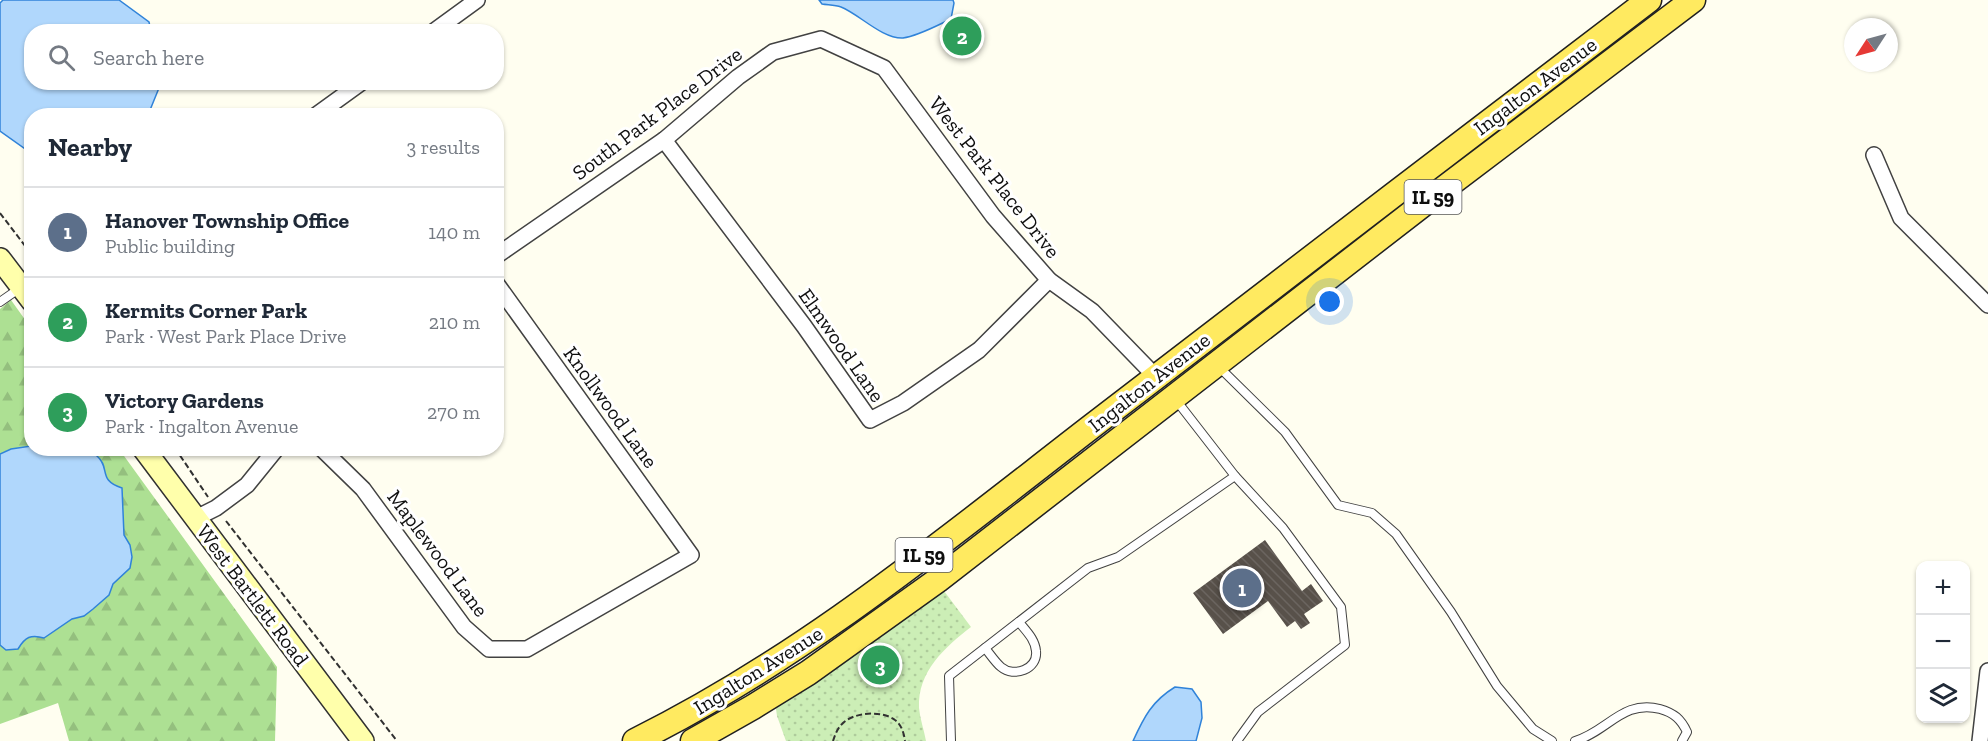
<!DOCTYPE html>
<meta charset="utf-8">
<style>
body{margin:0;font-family:"Zilla Slab",serif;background:#f6f6f7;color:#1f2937}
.controls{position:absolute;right:18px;bottom:18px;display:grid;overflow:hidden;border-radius:12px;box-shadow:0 2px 4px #0004}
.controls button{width:54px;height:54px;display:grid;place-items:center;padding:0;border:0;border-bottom:2px solid #e0e1e3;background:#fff;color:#1f2937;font:30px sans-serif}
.compass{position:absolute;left:1844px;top:18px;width:54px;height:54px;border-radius:50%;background:#fff;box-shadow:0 2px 4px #0004;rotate:234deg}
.you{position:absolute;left:1330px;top:302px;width:21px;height:21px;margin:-15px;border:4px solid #fff;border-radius:50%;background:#1a73e8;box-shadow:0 0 0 9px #1a73e833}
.badge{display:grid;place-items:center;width:39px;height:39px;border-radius:50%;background:#ea580c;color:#fff;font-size:20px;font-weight:700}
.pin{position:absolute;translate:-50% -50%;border:3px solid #fff;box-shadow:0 2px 6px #0006}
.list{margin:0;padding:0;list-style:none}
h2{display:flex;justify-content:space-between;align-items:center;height:78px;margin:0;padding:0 24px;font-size:26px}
h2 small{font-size:20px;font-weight:400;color:#747a83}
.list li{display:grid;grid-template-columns:39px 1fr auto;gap:18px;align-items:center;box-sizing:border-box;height:90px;padding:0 24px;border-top:2px solid #e0e1e3}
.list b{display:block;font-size:22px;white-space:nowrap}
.list p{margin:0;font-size:20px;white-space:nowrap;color:#747a83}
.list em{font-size:20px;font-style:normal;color:#747a83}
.icon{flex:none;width:33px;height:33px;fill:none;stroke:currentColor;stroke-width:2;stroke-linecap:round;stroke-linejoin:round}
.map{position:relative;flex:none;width:1988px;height:741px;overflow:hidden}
.search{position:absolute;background:#fff;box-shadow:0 2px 4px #0004;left:24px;top:24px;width:480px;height:66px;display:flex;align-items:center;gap:15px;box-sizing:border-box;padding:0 21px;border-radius:24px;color:#747a83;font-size:22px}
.panel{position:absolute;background:#fff;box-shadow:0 2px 4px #0004;left:24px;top:108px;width:480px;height:348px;border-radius:24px}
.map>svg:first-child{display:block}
</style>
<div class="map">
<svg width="1988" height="741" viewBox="0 0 1988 741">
<defs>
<pattern id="green-dots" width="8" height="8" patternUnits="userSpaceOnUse" patternTransform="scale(1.5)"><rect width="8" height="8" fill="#cceeb6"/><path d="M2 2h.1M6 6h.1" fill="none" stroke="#aecb9b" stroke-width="1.8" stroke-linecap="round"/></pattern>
<pattern id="forest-firs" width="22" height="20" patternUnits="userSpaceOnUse" patternTransform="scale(1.5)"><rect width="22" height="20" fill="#ade093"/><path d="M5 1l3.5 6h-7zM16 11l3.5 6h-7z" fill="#94bf7e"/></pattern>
<pattern id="building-back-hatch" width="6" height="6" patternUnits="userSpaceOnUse" patternTransform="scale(1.5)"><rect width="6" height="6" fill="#58514a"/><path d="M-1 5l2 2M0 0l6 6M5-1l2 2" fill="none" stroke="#6b6560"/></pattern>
</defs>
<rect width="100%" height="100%" fill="#fffef0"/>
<path fill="url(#green-dots)" d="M941,587L971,627C945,647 917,672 919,708C920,719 924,730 926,741H786L777,716L775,702Z"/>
<path fill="url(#forest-firs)" d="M11,300L31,328L32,448L119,449L277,667L275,741H69L58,703L0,724V309Z"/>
<g fill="#b0d7fc" stroke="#3083d9" stroke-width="1.5">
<path d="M3,0H119L149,22L151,31L32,32V82L161,83L148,115L32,116L31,153L0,131V3Z"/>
<path d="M819,0H953L954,3L951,19C938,25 918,36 903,38C882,39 859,14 841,7C835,5 828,5 822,4Z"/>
<path d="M31,446L32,448C48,448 85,445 97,456C111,468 97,480 122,488L124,535L130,545L132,557L130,568L113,584L109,595L93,609L84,616L72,619L44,638C31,634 25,637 18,649L6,650L0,645V454L11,449Z"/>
<path d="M1175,687L1192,689L1201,702L1202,718L1196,741H1133C1144,717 1152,701 1175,687Z"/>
</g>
<path fill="url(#building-back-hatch)" d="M1265,540L1302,591L1311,584L1323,601L1304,614L1310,623L1301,629L1295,621L1287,627L1268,601L1223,634L1193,593Z"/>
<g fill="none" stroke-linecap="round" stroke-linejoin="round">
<g stroke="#424242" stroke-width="10">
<g id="lane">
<path d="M0,302L20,288"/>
<path d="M1219,367L1285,432L1338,505L1372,513L1396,534L1451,612L1497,686L1533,729L1552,741"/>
<path d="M1235,476L1283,528L1341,607L1345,645L1258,712L1237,741"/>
<path d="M985,648C990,654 995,662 1001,667C1014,678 1038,669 1036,651C1035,639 1026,631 1019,622"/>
<path d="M951,741L949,676L1088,568L1118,557L1235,476L1176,400"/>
<path d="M1575,741C1607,732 1623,699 1660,709C1674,713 1681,719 1687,732L1682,741"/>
</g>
</g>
<g stroke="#424242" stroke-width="18">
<g id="street">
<path d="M433,32L477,0"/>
<path d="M315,116L362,82"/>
<path d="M664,140L804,326L870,420L903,403L979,350L1049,280"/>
<path d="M1874,155L1901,218L1988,305"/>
<path d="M496,256L664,140L738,77L773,52L821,39L884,68L993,216L1049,280L1092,311L1156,377"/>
<path d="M321,448L363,489L464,627L489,649H527L691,555L496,283"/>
<path d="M196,518L216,508L247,485L277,448"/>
<path d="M1980,741L1988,671"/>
</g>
</g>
<g stroke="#313131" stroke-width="24">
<g id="secondary">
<path d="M0,259L32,301"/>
<path d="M143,448L363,741"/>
</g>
</g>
<g stroke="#202020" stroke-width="27">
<g id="primary">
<path d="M635,741C801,659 941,543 1087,430C1274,287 1461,142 1649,0"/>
<path d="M693,741L753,707L808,673L938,580L1426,202L1693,0"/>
</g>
</g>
<g stroke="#313131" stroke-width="2" stroke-dasharray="6 3" stroke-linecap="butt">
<path d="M0,213L32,255"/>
<path d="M175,448L208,497"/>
<path d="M226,521L397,741"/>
<path d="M833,741C835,735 837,729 842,724C853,712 882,710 895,720C902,725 904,734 905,741"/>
</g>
<use href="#lane" stroke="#fff" stroke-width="8"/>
<use href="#street" stroke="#fff" stroke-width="15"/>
<use href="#secondary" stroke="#ffffab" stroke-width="21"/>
<use href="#primary" stroke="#ffea60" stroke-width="24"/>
</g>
<g text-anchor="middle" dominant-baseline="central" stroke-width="6" stroke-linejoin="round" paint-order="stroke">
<g fill="#fff" stroke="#575757" stroke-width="1.5">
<rect x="1404.5" y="180" width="57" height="34" rx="4.5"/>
<rect x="895.5" y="538" width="57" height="34" rx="4.5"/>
</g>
<g font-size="20" font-weight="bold" fill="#0f0f0f">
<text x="1433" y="197">IL 59</text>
<text x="924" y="555">IL 59</text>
</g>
<g font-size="21" fill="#0f0f0f" stroke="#fff">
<text transform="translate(1535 86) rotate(-37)">Ingalton Avenue</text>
<text transform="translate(657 113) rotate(-37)">South Park Place Drive</text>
<text transform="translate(995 177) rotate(52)">West Park Place Drive</text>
<text transform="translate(842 345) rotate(55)">Elmwood Lane</text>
<text transform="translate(1149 382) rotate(-38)">Ingalton Avenue</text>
<text transform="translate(611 407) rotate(54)">Knollwood Lane</text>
<text transform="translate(438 553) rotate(53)">Maplewood Lane</text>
<text transform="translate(253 595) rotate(53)">West Bartlett Road</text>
<text transform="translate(758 670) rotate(-32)">Ingalton Avenue</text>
</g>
</g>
</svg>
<div class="controls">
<button>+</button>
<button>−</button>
<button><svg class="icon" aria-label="layers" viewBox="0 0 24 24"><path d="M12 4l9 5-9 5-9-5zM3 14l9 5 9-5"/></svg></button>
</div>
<svg class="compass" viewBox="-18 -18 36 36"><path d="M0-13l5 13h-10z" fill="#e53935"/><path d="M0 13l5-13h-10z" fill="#747a83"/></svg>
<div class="you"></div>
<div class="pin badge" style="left:1242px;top:588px;background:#5c6f8a">1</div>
<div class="pin badge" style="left:962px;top:36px;background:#2e9e5b">2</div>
<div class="pin badge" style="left:880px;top:665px;background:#2e9e5b">3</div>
<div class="search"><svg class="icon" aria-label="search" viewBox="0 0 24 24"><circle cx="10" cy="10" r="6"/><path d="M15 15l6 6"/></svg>Search here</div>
<section class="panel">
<h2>Nearby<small>3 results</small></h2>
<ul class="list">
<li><span class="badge" style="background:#5c6f8a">1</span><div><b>Hanover Township Office</b><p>Public building</p></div><em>140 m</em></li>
<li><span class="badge" style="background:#2e9e5b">2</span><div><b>Kermits Corner Park</b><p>Park · West Park Place Drive</p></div><em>210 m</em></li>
<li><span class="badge" style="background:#2e9e5b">3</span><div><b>Victory Gardens</b><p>Park · Ingalton Avenue</p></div><em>270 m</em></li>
</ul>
</section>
</div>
